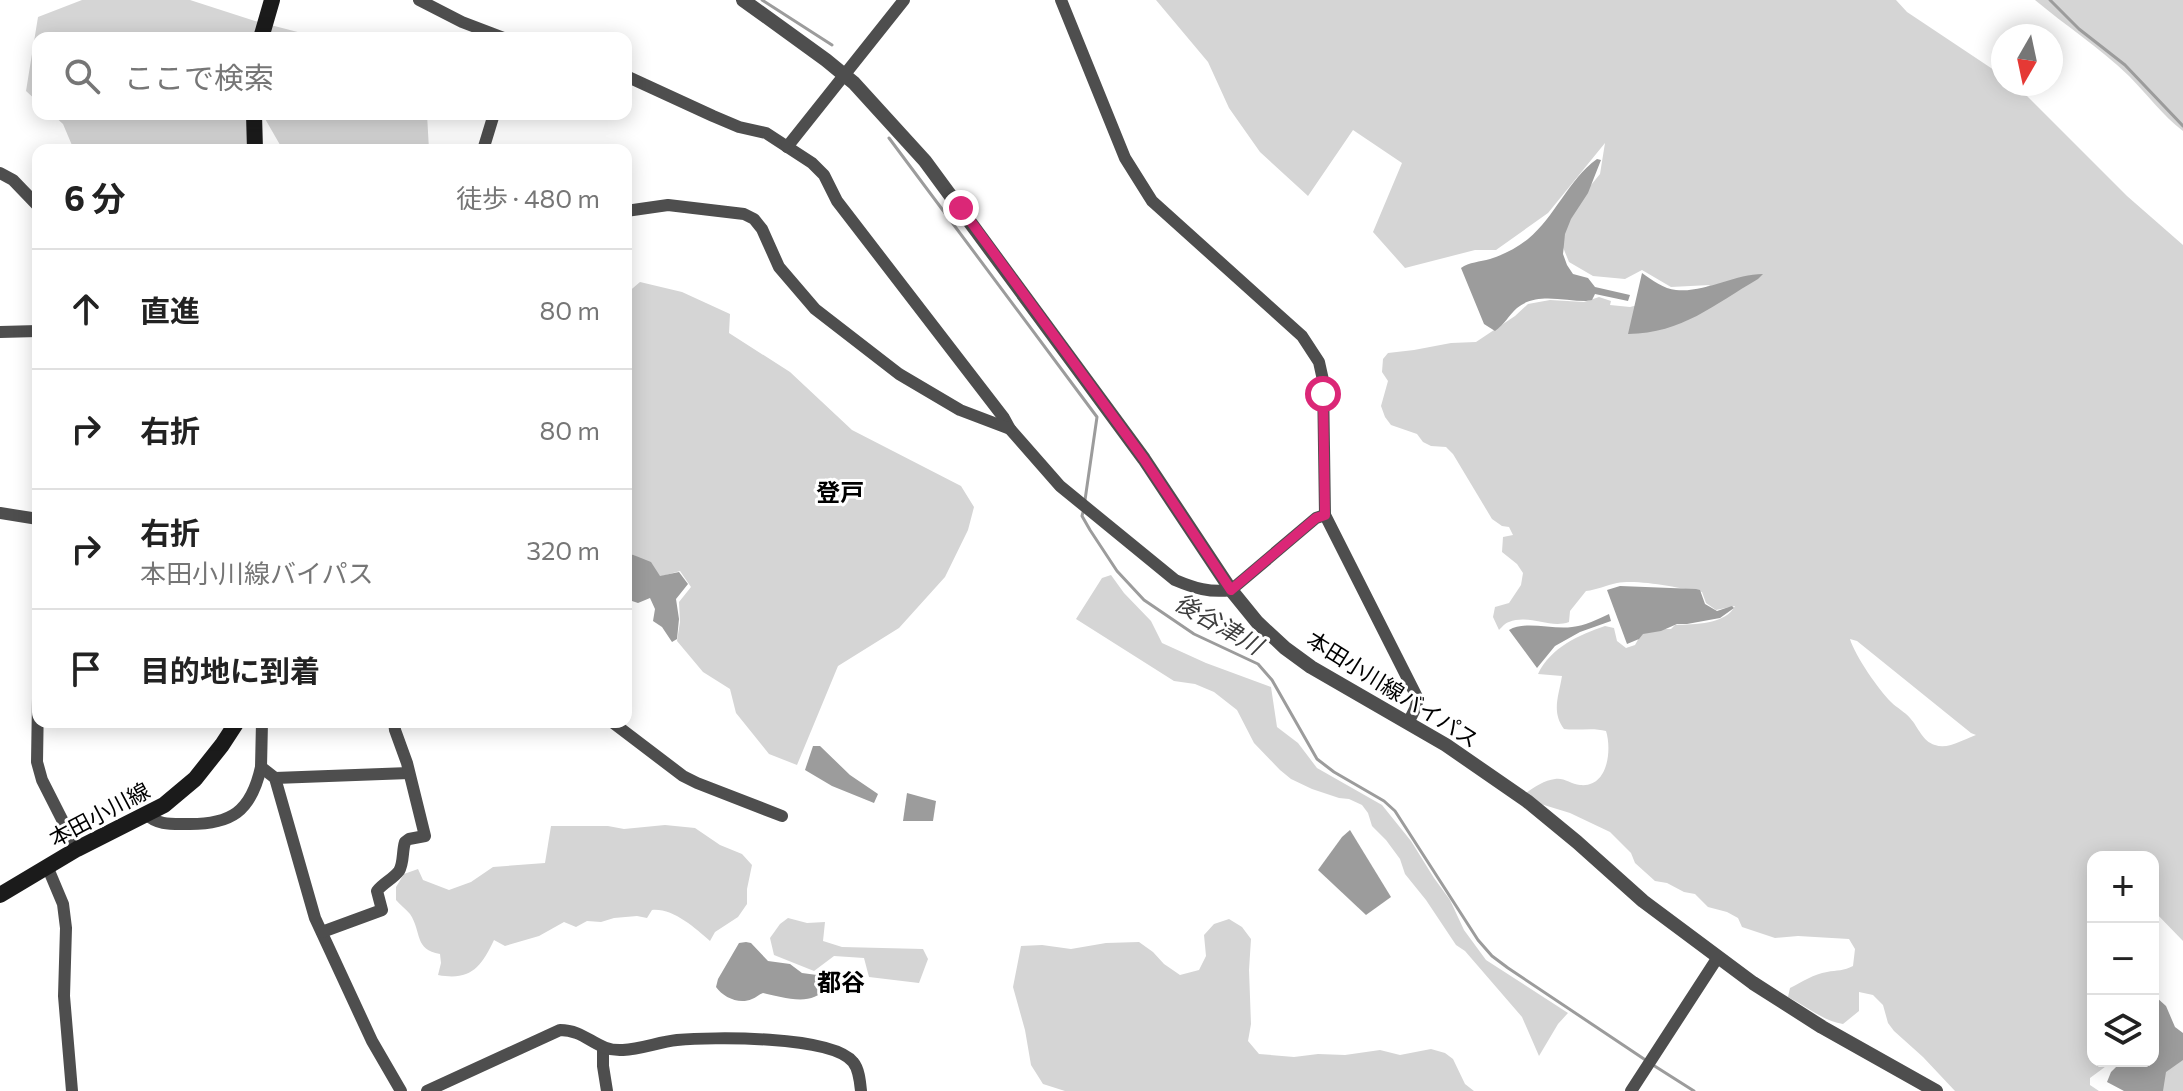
<!DOCTYPE html>
<html lang="ja">
<meta charset="utf-8">
<style>
body{margin:0;font-family:Commissioner,"Noto Sans JP",sans-serif;background:#f6f6f6;color:#222}
.controls{position:absolute;right:24px;bottom:24px;display:grid;overflow:hidden;border-radius:16px;box-shadow:0 4px 20px #0003}
.controls button{width:72px;height:72px;display:grid;place-items:center;padding:0;border:0;border-bottom:2px solid #e0e0e0;background:#fff;color:#222;font:40px sans-serif}
.compass{position:absolute;left:1991px;top:24px;width:72px;height:72px;border-radius:50%;background:#fff;box-shadow:0 4px 20px #0003;rotate:189deg}
.stop{position:absolute;width:24px;height:24px;margin:-18px;border:6px solid #db2777;border-radius:50%;background:#fff}
.stop.end{background:#db2777;border-color:#fff;box-shadow:0 2px 8px #0008}
.list{margin:0;padding:0;list-style:none}
h2{display:flex;justify-content:space-between;align-items:center;height:104px;margin:0;padding:0 32px;font-size:34px}
h2 small{font-size:26px;font-weight:400;color:#767676}
.list li{display:grid;grid-template-columns:52px 1fr auto;gap:24px;align-items:center;box-sizing:border-box;height:120px;padding:0 32px;border-top:2px solid #e0e0e0}
.list b{display:block;font-size:30px;white-space:nowrap}
.list p{margin:0;font-size:26px;white-space:nowrap;color:#767676}
.list em{font-size:26px;font-style:normal;color:#767676}
.icon{flex:none;width:44px;height:44px;fill:none;stroke:currentColor;stroke-width:2;stroke-linecap:round;stroke-linejoin:round}
.map{position:relative;flex:none;width:2183px;height:1091px;overflow:hidden}
.search{position:absolute;background:#fff;box-shadow:0 4px 20px #0003;left:32px;top:32px;width:600px;height:88px;display:flex;align-items:center;gap:20px;box-sizing:border-box;padding:0 28px;border-radius:16px;color:#767676;font-size:30px}
.panel{position:absolute;background:#fff;box-shadow:0 4px 20px #0003;left:32px;top:144px;width:600px;height:584px;border-radius:16px}
.map>svg:first-child{display:block}
</style>
<div class="map">
<svg width="2183" height="1091" viewBox="0 0 2183 1091">
<rect width="100%" height="100%" fill="#fff"/>
<g fill="#d5d5d5" fill-rule="evenodd">
<path d="M82,0H190L255,21L321,38H38V102L26,91L38,17Z"/>
<path d="M1156,0H1896L1907,12L2003,76V84H2015L2127,196L2183,245V941L2153,910V857H2093V1061H2113L2090,1078V1085L2099,1091H1955L1923,1057L1894,1031L1888,1023L1883,1005L1873,995L1859,992V1011L1843,1024C1823,1021 1806,1006 1788,997L1790,988C1802,982 1814,974 1827,972C1837,970 1844,971 1853,966L1855,949L1849,939L1798,936L1775,938L1742,927L1738,918L1727,912L1708,907L1695,894L1684,892L1667,883L1655,881L1635,863L1631,853L1610,832L1570,813L1531,801L1526,793C1534,787 1545,780 1555,779C1563,777 1571,784 1580,785C1608,788 1612,750 1606,731C1592,727 1579,731 1564,729C1551,712 1559,695 1562,676L1538,674C1551,647 1579,635 1605,626L1614,628L1617,641L1626,648L1635,645L1644,629H1671L1675,625C1695,624 1725,625 1735,606L1716,610L1706,603L1702,592C1679,588 1639,579 1617,583C1606,585 1597,590 1586,591L1570,611L1569,622C1550,629 1529,614 1509,622C1505,623 1502,627 1499,630L1493,617L1495,607L1509,603L1521,585L1523,573L1517,564L1502,552L1503,537L1513,535L1509,527L1502,526L1492,519L1453,454L1446,447L1431,446L1423,442L1417,434L1391,425L1385,417L1381,406L1388,381L1382,372L1383,359L1388,353L1414,350L1451,343L1476,342L1515,316L1528,304L1550,300L1584,302L1599,297L1611,301L1610,305L1630,307L1703,289L1710,285L1671,287L1642,270L1625,279L1593,276L1569,262L1558,235L1578,201L1600,174L1605,143L1548,213L1496,250H1475L1405,268L1373,232L1402,163L1353,130L1308,196L1260,152L1229,108L1208,62ZM1850,639L1857,641L1971,733L1976,735C1964,739 1948,750 1935,745C1922,741 1919,728 1910,718C1905,712 1897,708 1891,702C1879,690 1855,656 1850,639Z"/>
<path d="M2035,0H2183V131C2162,115 2147,94 2129,76C2100,48 2066,26 2035,0Z"/>
<path d="M52,114H427L429,150H283L264,117L248,120L247,150H74L63,124Z"/>
<path d="M640,282L682,292L730,314L729,333L790,372L852,430L961,486L974,507L968,530L945,577L899,628L838,666L797,765L769,754L736,713L730,689L703,672L677,641L680,622L679,602L691,587L680,571L659,577L648,563L626,551V294Z"/>
<path d="M1111,575L1124,593L1151,621L1162,643L1206,663L1271,687L1277,727L1298,743L1317,768L1382,805L1411,841L1434,878L1450,900L1464,930L1486,960L1568,1013L1558,1024L1539,1056L1522,1017L1465,951L1456,945L1426,900L1405,874L1400,859L1386,840L1372,826L1368,813L1362,805L1349,799L1339,798L1312,789L1291,779L1280,770L1254,743L1237,710L1214,692L1195,684L1174,681L1076,619L1102,578Z"/>
<path d="M665,825L695,828L720,845L742,854L752,865L747,889V904L738,917L715,932L710,941C695,928 673,908 652,910L647,918L637,916L614,918L601,922L587,921L576,927L564,922L539,936L505,946L494,940C481,968 470,981 438,975L441,963L440,954C414,950 422,932 410,914C406,909 400,905 396,900V887L404,874L418,869L423,880L449,890L471,882L493,867L545,863L551,826H608L624,829Z"/>
<path d="M788,918L807,923L825,922L823,941L842,947L923,949L928,959L919,983L869,977L864,958L834,956L814,971L774,955L770,938L780,924Z"/>
<path d="M1229,919L1242,927L1251,939L1249,970L1251,1024L1248,1041L1259,1054L1294,1057L1318,1054L1345,1055L1380,1050L1400,1055L1431,1049L1445,1053L1453,1059L1465,1084L1474,1091H1065L1043,1084L1031,1065L1025,1030L1013,987L1021,946L1042,945L1071,949L1106,943L1139,942L1153,952L1164,964L1180,975L1199,970L1206,956L1204,935L1214,924Z"/>
<path d="M2183,1050V1091H2161C2159,1076 2172,1059 2183,1050Z"/>
</g>
<g fill="#9c9c9c">
<path d="M1597,159L1601,160L1588,193L1571,219L1565,234L1563,254L1567,265L1573,274L1588,278L1595,287L1630,295L1628,301L1595,294L1592,300L1586,301C1563,301 1536,292 1517,308C1509,315 1504,325 1495,331L1484,324L1461,268C1469,262 1480,262 1490,259C1503,255 1517,248 1528,239C1555,217 1568,180 1597,159Z"/>
<path d="M1642,273C1652,280 1664,289 1676,290C1705,293 1734,274 1763,274L1758,279C1713,305 1683,333 1628,334Z"/>
<path d="M626,552L651,562L660,576L679,572L688,584L676,599L679,619L677,639L672,642L662,627L653,621L655,609L650,598L638,603L626,599Z"/>
<path d="M1620,586L1696,589L1700,590L1705,604L1717,611L1732,606L1734,608L1720,618L1687,624H1677L1661,631L1643,634L1639,639L1627,644L1607,590Z"/>
<path d="M1609,614L1611,621L1580,632L1555,646L1537,668L1509,630C1525,620 1553,630 1572,627C1585,626 1598,619 1609,614Z"/>
<path d="M813,746H820L850,775L878,794L874,803L832,786L805,770Z"/>
<path d="M907,793L936,801L933,821H903Z"/>
<path d="M1350,830L1391,897L1366,915L1318,870L1342,837Z"/>
<path d="M746,942L751,943L768,961L790,964L802,973L817,975L825,987C814,1008 782,997 763,993C759,994 756,998 752,999C739,1005 723,997 716,987L718,979L739,943Z"/>
<path d="M2153,997H2156L2166,1006L2175,1027L2183,1033V1060L2166,1072L2163,1091H2124L2107,1082L2111,1072L2122,1061H2153Z"/>
</g>
<g fill="none" stroke-linecap="round" stroke-linejoin="round">
<g stroke="#9c9c9c" stroke-width="3">
<path d="M762,0L832,45"/>
<path d="M2050,0L2079,29L2125,65L2183,126"/>
<path d="M889,138L1097,417L1085,500"/>
<path d="M1083,512L1082,516L1090,530L1117,571L1144,600L1194,634L1258,664L1272,680L1317,759L1334,772L1384,801L1395,811L1478,940L1492,956L1508,968L1647,1061"/>
<path d="M1653,1065L1694,1091"/>
</g>
<g stroke="#4e4e4e" stroke-width="12">
<path d="M419,0L462,22L504,38"/>
<path d="M1061,0L1125,158L1152,201L1302,336L1319,362L1323,380L1325,515L1418,699L1415,709L1408,723"/>
<path d="M626,76L713,116L739,127L766,133L812,163L824,175L837,201L1004,418L1010,429L1060,486L1175,580C1194,588 1210,593 1231,590L1316,518L1325,515"/>
<path d="M787,147L904,0"/>
<path d="M483,150L494,114"/>
<path d="M0,173L13,180L38,206"/>
<path d="M626,211L668,205L744,214L754,219L762,229L779,267L815,309L899,374L960,410L1010,429"/>
<path d="M0,332L38,331"/>
<path d="M0,513L38,519"/>
<path d="M38,699L37,762L42,780L77,849"/>
<path d="M262,722L261,767L275,778L315,918L372,1041L401,1091"/>
<path d="M612,722L683,776L697,783L782,816"/>
<path d="M275,778L409,773"/>
<path d="M146,814C157,825 171,824 186,824C231,825 251,812 261,767"/>
<path d="M47,866L63,904L66,928L64,996L72,1091"/>
<path d="M322,932L382,910L377,891C383,883 393,879 399,871C404,863 402,851 405,842L409,839L425,836L407,763L395,730L394,722"/>
<path d="M603,1048V1066L607,1091"/>
<path d="M427,1091L560,1030C587,1030 596,1052 623,1050C641,1049 659,1042 677,1040C711,1037 831,1035 853,1062C859,1069 860,1081 861,1091"/>
<path d="M1631,1091L1718,957"/>
</g>
<path stroke="#4e4e4e" stroke-width="14" d="M743,0L826,60L854,83L925,161L1144,459L1231,590L1257,622L1285,648L1311,667L1446,745L1527,801L1577,842L1643,901L1753,983L1822,1027L1936,1091"/>
<g stroke="#1b1b1b" stroke-width="16">
<path d="M261,38L272,0"/>
<path d="M254,114L255,150"/>
<path d="M0,895L77,849L164,805L195,779L222,745L237,722"/>
</g>
</g>
<g fill="none" stroke-linecap="round" stroke-linejoin="round">
<path stroke="#db2777" stroke-width="10" d="M961,208L1144,459L1231,590L1316,518L1325,515L1323,394"/>
</g>
<g text-anchor="middle" dominant-baseline="central" stroke-width="6" stroke-linejoin="round" paint-order="stroke">
<g font-size="22" fill="#000" stroke="#fff">
<text transform="translate(1393 689) rotate(32)">本田小川線バイパス</text>
<text transform="translate(99 814) rotate(-28)">本田小川線</text>
</g>
<g font-size="24" font-weight="bold" fill="#000" stroke="#fff">
<text x="840" y="491">登戸</text>
<text x="841" y="981">都谷</text>
</g>
<g font-size="24" font-style="italic" fill="#3d3d3d" stroke="#fff">
<text transform="translate(1219 623) rotate(30)">後谷津川</text>
</g>
</g>
</svg>
<div class="controls">
<button>+</button>
<button>−</button>
<button><svg class="icon" aria-label="layers" viewBox="0 0 24 24"><path d="M12 4l9 5-9 5-9-5zM3 14l9 5 9-5"/></svg></button>
</div>
<svg class="compass" viewBox="-18 -18 36 36"><path d="M0-13l5 13h-10z" fill="#e53935"/><path d="M0 13l5-13h-10z" fill="#767676"/></svg>
<div class="stop" style="left:1323px;top:394px"></div>
<div class="stop end" style="left:961px;top:208px"></div>
<div class="search"><svg class="icon" aria-label="search" viewBox="0 0 24 24"><circle cx="10" cy="10" r="6"/><path d="M15 15l6 6"/></svg>ここで検索</div>
<section class="panel">
<h2>6 分<small>徒歩 · 480 m</small></h2>
<ul class="list">
<li><svg class="icon" aria-label="ahead" viewBox="0 0 24 24"><path d="M12 20V5M6 11l6-6 6 6"/></svg><div><b>直進</b></div><em>80 m</em></li>
<li><svg class="icon" aria-label="right" viewBox="0 0 24 24"><path d="M7 20v-9h11M14 6l5 5-5 5"/></svg><div><b>右折</b></div><em>80 m</em></li>
<li><svg class="icon" aria-label="right" viewBox="0 0 24 24"><path d="M7 20v-9h11M14 6l5 5-5 5"/></svg><div><b>右折</b><p>本田小川線バイパス</p></div><em>320 m</em></li>
<li><svg class="icon" aria-label="arrive" viewBox="0 0 24 24"><path d="M6 21V4h12l-3 4 3 4H6"/></svg><div><b>目的地に到着</b></div></li>
</ul>
</section>
</div>
